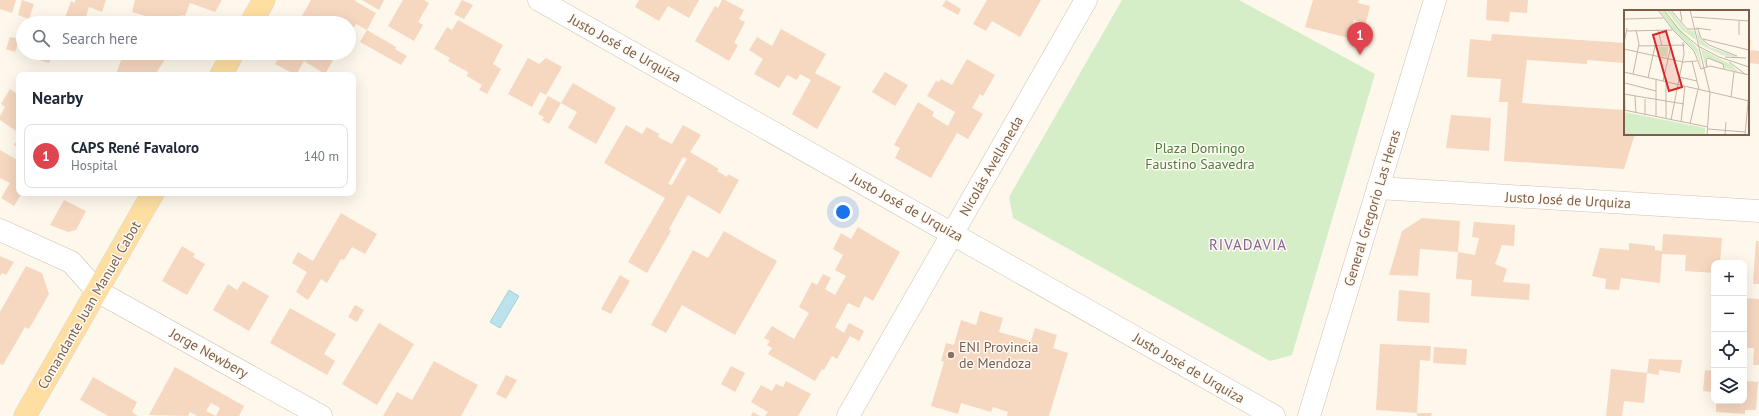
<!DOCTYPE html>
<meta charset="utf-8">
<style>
body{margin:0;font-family:"PT Sans",sans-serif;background:#f2f2f3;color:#1f2937}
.controls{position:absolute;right:12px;bottom:12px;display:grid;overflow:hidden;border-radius:8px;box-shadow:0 4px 16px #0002}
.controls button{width:36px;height:36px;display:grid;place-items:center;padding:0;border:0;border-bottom:1px solid #e0e1e3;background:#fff;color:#1f2937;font:20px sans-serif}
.you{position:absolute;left:843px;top:212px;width:14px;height:14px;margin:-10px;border:3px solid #fff;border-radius:50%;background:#1a73e8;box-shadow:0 0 0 6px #1a73e833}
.badge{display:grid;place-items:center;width:26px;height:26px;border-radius:50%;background:#7e4a3e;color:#fff;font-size:13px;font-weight:700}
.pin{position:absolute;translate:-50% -33px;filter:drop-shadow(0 1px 2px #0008)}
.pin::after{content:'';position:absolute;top:21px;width:14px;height:12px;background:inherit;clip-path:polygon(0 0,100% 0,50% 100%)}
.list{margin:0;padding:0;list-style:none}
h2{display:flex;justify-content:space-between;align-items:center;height:52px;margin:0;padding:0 16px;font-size:17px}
h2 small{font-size:13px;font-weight:400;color:#747a83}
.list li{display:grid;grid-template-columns:26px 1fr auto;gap:12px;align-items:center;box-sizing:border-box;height:64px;margin:0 8px 8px;padding:0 8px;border:1px solid #e0e1e3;border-radius:8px}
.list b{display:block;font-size:15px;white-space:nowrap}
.list p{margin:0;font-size:13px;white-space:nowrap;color:#747a83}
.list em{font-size:13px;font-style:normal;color:#747a83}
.icon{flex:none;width:22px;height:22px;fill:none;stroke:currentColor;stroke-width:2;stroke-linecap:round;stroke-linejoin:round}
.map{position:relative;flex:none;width:1759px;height:416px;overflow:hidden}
.search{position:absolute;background:#fff;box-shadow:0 4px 16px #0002;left:16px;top:16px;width:340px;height:44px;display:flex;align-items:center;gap:10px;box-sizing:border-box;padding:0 14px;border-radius:22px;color:#747a83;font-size:15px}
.panel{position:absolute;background:#fff;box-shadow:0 4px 16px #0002;left:16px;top:72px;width:340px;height:124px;border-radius:8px}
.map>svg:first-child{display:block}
</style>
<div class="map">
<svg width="1759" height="416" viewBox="0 0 1759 416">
<rect width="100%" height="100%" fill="#fef7eb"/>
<path fill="#d5eec7" d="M1122,0H1239L1375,74L1292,355L1270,361L1013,218L1009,197Z"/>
<path fill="#bce3eb" stroke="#a1d2de" d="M509,290L519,296L500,328L490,322Z"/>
<g fill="#f6d7c0" fill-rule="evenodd">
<path d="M0,0H16L12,13L0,9Z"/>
<path d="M22,0L34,4L29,19L18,15Z"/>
<path d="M75,0H106L102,12L89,7L84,23H63L71,1L75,3Z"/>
<path d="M135,0H222L215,12L190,3L185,16L181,15L179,23H147L149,17L132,12Z"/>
<path d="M311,0H355V1L376,13L367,30L356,24L349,35V23H298Z"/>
<path d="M362,0H384L379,10Z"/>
<path d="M403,0H424L429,3L418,22L423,25L414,41L388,26Z"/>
<path d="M462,0L473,5L464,19L454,14Z"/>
<path d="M639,0H699L689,18L668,6L659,21L635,7Z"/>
<path d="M722,0H725L744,10L739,19L745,22L734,43L738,45L729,61L695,41L715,6L718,8Z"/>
<path d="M946,0L961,9L958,15L942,6Z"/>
<path d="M987,0H1041L1020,37L992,21L986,31L973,24Z"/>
<path d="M1313,0H1359L1358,3L1370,6L1366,23L1354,20L1349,38L1305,27Z"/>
<path d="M1487,0H1528L1527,13L1510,12L1509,22L1486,20Z"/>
<path d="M458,20L503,45L493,64L501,69L487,94L479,90L482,85L467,76L468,72L448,61L450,58L434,49L447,27L452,30Z"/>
<path d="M781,29L826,54L815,73L841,87L817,129L792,114L811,80L800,74L797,80L787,75L779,88L754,74L763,59L749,50L757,37L772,46Z"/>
<path d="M367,30L396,47L395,49L407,56L401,65L360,42Z"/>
<path d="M1492,34L1625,43L1624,63L1587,60V64L1527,60L1522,103L1625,110V134H1635L1624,169L1504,161L1508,102H1499L1501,79L1467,77L1470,39L1491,41Z"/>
<path d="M10,37L19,39L15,52L6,49Z"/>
<path d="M1748,39L1751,40L1750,50L1759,51V64L1748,63Z"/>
<path d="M25,53H53L49,63L24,55Z"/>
<path d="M111,53L127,54L169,53L155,75H116L121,60L110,56Z"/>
<path d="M281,53H289L293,56L295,53H337L325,74L304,61L296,75L275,64Z"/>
<path d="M528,58L539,64L546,58L562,67L546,95L540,92L532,107L508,94Z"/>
<path d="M967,59L995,75L983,96L980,94L972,108L983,114L968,139L957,133L931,178L895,158L900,148L894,145L918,102L934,112L932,116L948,126L955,112L927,96L936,81L939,82L941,79L952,85Z"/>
<path d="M885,72L908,85L895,106L872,92Z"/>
<path d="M573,83L616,108L596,144L568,128L577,112L561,103Z"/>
<path d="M10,89L19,95V133L0,120V116L5,107L1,104Z"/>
<path d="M548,96L561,103L549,124L542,120L544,117L538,114Z"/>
<path d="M1451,115L1491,118L1489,151L1446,148Z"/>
<path d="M626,125L642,134L647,127L659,134L658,137L672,144L683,125L701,135L690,152L719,169L717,171L727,177L728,174L739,180L720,214L688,195L669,229L671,231L647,273L628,262L665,198L604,163ZM683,157L687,159L672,185L668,184Z"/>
<path d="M19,137V149L14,145Z"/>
<path d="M0,150L19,161V193H22L14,206L1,198L10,183L0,178Z"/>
<path d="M64,200L86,211L76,230L68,232L50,225Z"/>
<path d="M341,213L377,234L365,254L352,247L344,260L341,259L327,283L321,279L308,300L296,292L307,272L292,263L298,252L313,261Z"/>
<path d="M1422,218L1460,221L1458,252L1420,249L1418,276L1389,275L1402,231Z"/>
<path d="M1474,222L1515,225L1514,246L1502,245L1495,264L1507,269L1503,282L1530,284L1529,300L1471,296L1472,280L1456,279L1458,252L1475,255L1479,238L1472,237Z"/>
<path d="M858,227L900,252L873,301L865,296L859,308L848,303L835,327L844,333L849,323L864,331L859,341L850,336L837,359L832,356L824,370L822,369L815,381L768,354L772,348L767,345L770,341L764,338L772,326L794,339L809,313L799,307L812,282L817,285L823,274L831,278L825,289L835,295L846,276L835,270L843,255L833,249L841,233L851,239Z"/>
<path d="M724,231L777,261L735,335L682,305L666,333L651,325L693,250L708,258Z"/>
<path d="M1663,234L1722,238L1720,263H1714V273L1685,271L1686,255L1662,254L1660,283L1621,278L1619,290L1605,289L1606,279L1592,276L1600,248L1629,250V243L1655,246V250L1662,251Z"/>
<path d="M1756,241H1759V284H1753Z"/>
<path d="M182,246L195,254L193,257L205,264L187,295L162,281Z"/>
<path d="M0,256L14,262L6,275L2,273L0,276Z"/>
<path d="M26,266L42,273L49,294L29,329L25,327L3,365L0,364V312Z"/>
<path d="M620,275L630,281L611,314L601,309Z"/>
<path d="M243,281L269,296L249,331L213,310L228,284L237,290Z"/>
<path d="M1399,290L1430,293L1429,323L1397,321Z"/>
<path d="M1744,298L1759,299V365H1753L1754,348H1744Z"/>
<path d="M355,305L364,310L357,322L348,317Z"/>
<path d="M290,308L336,334L324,354L335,361L327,375L270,343Z"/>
<path d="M980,311L1003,318L999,332L1031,341L1035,328L1057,335L1053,348L1068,353L1049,416H1007L1008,412L993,407L991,412L961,403L958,414L931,406L944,362L941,361L946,343L954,345L961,320L976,325Z"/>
<path d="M379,323L414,344L377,405L342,384Z"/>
<path d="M1380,344L1431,346L1430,361L1420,360L1417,413H1432L1431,416H1417V413L1376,410Z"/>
<path d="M1434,347L1467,349L1466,365L1433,363Z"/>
<path d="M1649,359L1682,360L1680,373L1659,370V375L1647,373Z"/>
<path d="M434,361L478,385L461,416H383L397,392L412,400Z"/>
<path d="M731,366L745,373L735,392L721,384Z"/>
<path d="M175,367L244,406L239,416H216L220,408L211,403L206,411L216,416H197L190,412L188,416L149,415Z"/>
<path d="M1611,369L1647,373L1644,403L1624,401L1622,416H1606Z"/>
<path d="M1705,370L1714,371V392L1703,391Z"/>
<path d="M1744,373H1746V381L1758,382L1756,410H1745V414L1716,412V401H1744Z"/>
<path d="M506,375L517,380L506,399L496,394Z"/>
<path d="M93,377L137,402L132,412L138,416H108L80,400Z"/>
<path d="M786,381L811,394L798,416H765L768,412L751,402L761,385L772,391L776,384L783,387Z"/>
<path d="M753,412L760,416H751Z"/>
</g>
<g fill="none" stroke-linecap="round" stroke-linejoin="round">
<g stroke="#d3c0ae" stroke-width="23">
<g id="minor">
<path d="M539,0L1274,416"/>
<path d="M1378,188L1759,211"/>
<path d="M0,230L71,262L97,291L321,416"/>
<path d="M848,416L1086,0"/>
<path d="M1309,416L1435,0"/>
</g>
</g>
<g stroke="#ddd5d0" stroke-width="23">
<g id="major">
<path d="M251,23L264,0"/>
<path d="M221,75L233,53"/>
<path d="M25,416L153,193"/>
</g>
</g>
<use href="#minor" stroke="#fff" stroke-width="22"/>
<use href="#major" stroke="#ffdfa1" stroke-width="22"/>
</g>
<circle fill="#8d6e63" stroke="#fffbf3" stroke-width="1.5" cx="951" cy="355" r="4"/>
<g text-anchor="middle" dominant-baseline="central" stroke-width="3" stroke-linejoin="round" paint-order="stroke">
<g font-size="14" fill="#7d5e4a" stroke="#fffbf3">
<text transform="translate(625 48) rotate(29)">Justo José de Urquiza</text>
<text transform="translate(991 166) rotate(-60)">Nicolás Avellaneda</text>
<text transform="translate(1568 200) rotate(3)">Justo José de Urquiza</text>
<text transform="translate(907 207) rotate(29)">Justo José de Urquiza</text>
<text transform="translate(1372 208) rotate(-73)">General Gregorio Las Heras</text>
<text transform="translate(89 305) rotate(-60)">Comandante Juan Manuel Cabot</text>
<text transform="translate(209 353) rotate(29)">Jorge Newbery</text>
<text transform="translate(1189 368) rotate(30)">Justo José de Urquiza</text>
</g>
<g font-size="14" fill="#4e7e3d" stroke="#fffbf3">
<text x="1200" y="148">Plaza Domingo<tspan x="1200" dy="16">Faustino Saavedra</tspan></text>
</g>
<g font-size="14" fill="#785e54" stroke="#fffbf3" text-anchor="start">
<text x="959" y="347">ENI Provincia<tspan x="959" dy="16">de Mendoza</tspan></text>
</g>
<g font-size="15" letter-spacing="1" fill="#886299" stroke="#fffbf3">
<text x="1248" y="244">RIVADAVIA</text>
</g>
</g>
<g transform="translate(1624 10)">
<rect width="125" height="125" fill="#fef7eb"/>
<path d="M35,0H39L74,39L78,59L72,42L50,21ZM42,0H46L62,20L70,21L72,30L58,20ZM72,19L77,29L85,37L118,48L98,45L75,34ZM35,37H44L43,47L33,45ZM77,39L106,54L115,62L101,58L99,54L83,48L82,58ZM0,102L81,118V125H0Z" fill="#d5eec7"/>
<path fill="none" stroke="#c6b5a6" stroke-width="1" d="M34,0L49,20L70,41L77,59L86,56L125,65M40,0L55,20L74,36L95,47L125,57M47,0L63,19H74L77,28L85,35L113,46M66,0L86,83L83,125M69,7L125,11M0,9L39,8M56,12L58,10L56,0M72,18L87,20M34,20L38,36M3,21L48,20M115,25V11M79,29L125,40M0,33L3,18M15,36L61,35M0,39L59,52L73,51M101,47L122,48M68,51L75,79M105,52L121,64M83,57L82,50L84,48L99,54L100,59M0,62L125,91M0,63L1,101M9,64L15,34L12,20M55,67L73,71M24,68L31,36M39,71L47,36M1,73L32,81M0,84L60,94M11,86L12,103M107,87L110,62M0,100L84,117M21,105V89M32,107V70M42,109V72M47,110L60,44L59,32M57,112L61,76M66,114L74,79M84,119L121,122M101,125L102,112M121,125L125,82"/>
<path fill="#d62828" fill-opacity="0.15" stroke="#d62828" stroke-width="2" d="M42,21L58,77L45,81L29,25Z"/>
<rect width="125" height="125" fill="none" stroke="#7d5e4a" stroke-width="2"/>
</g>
</svg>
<div class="controls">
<button>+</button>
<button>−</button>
<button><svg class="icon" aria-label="locate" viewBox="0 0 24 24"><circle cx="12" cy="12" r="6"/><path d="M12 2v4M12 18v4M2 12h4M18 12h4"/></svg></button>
<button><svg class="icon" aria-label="layers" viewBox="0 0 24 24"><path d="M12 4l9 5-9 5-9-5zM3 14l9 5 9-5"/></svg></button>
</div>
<div class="you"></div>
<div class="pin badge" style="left:1360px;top:55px;background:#e0444e">1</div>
<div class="search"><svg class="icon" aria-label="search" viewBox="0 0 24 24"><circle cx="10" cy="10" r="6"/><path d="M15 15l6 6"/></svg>Search here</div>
<section class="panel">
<h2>Nearby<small></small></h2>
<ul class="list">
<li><span class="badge" style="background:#e0444e">1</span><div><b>CAPS René Favaloro</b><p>Hospital</p></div><em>140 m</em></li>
</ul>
</section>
</div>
